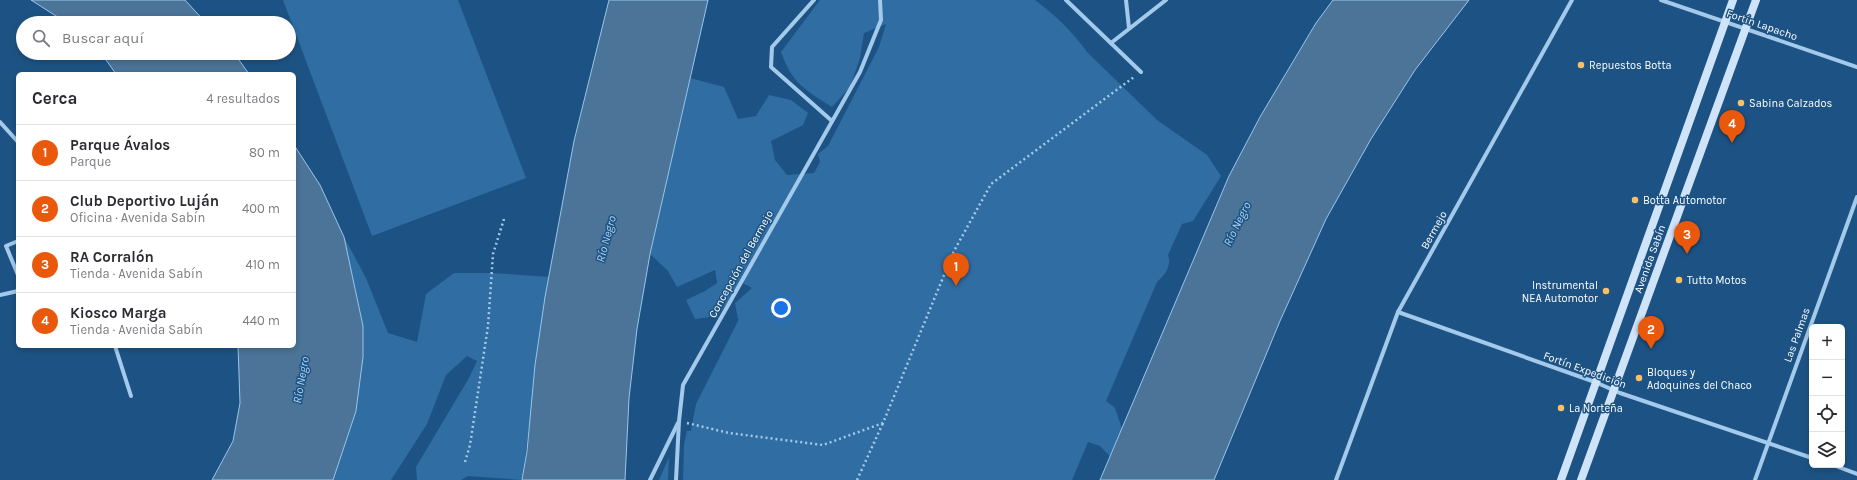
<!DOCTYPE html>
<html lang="es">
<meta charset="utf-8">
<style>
body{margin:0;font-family:Karla,sans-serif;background:#f2f2f3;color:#2b2b33}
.controls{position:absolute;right:12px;bottom:12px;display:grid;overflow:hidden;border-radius:6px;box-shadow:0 2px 6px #0003}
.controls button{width:36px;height:36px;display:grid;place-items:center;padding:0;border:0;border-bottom:1px solid #e1e1e2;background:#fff;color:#2b2b33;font:20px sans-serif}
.you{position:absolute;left:781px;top:308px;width:14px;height:14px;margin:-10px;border:3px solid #fff;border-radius:50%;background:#1a73e8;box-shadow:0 0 0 6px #1a73e833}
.badge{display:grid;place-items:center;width:26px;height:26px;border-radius:50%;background:#ea580c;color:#fff;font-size:13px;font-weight:700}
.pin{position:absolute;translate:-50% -33px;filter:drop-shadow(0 1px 2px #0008)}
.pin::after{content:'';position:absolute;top:21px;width:14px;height:12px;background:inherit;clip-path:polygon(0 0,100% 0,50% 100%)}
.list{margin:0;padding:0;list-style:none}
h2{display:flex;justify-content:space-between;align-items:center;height:52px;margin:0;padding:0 16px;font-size:17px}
h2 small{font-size:13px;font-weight:400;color:#7c7c81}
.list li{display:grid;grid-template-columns:26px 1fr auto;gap:12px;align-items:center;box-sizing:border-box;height:56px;padding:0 16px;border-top:1px solid #e1e1e2}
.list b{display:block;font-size:15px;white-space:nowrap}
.list p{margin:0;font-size:13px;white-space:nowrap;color:#7c7c81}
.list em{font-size:13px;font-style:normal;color:#7c7c81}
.icon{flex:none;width:22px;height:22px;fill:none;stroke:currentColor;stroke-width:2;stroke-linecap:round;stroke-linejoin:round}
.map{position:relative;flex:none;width:1857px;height:480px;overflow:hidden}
.search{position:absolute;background:#fff;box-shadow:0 2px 6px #0003;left:16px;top:16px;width:280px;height:44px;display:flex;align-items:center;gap:10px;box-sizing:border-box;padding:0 14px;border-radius:22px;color:#7c7c81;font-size:15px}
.panel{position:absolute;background:#fff;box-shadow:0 2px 6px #0003;left:16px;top:72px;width:280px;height:276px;border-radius:6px}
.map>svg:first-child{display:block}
</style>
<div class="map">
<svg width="1857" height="480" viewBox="0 0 1857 480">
<rect width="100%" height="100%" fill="#1d5384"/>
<g fill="#306da2">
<path d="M283,0H458L526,178L372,236Z"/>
<path d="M820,0H1035C1054,14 1073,32 1087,52L1157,120L1207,155L1221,176L1193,221L1182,224L1168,255C1172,266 1164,276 1157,282L1106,401L1115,408L1122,429L1110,456L1100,446L1088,442L1072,480H683L684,445L687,431H691L696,404L739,319H738L735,303L752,288L743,283L717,316L695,319L686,300L705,291L717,283L715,270L677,287L668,271L650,254L690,78L724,87L738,119L756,116L769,95L791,100L808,113L803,125L771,141L775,160L787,175L814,173L820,162L818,154L828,146L879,47L886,24L864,33L860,58L850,87L832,107C804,89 792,83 781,52Z"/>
<path d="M344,237L366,278L388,333L417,342L426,294L454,273H493L549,277L522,480L468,476L461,480H417L416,467L469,378L477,361L467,356L446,375L427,424L391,480H333L356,411L363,326Z"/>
<path d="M669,457L668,480H659Z"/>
</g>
<g fill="#4c7498" stroke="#96c6ec">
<path d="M31,0H185L206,23H67Z"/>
<path d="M609,0H708L650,254L637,329L629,398L625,480H522L527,451L535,365L545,297L574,141Z"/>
<path d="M1333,0H1469L1415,70L1371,139L1326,219L1280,321L1214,480H1100L1229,176L1260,117L1316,23Z"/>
<path d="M101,53H234L249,74H116Z"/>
<path d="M294,145L320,185L344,237L363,326V357L356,411L333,480H212L233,441L240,403L238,346H294Z"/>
</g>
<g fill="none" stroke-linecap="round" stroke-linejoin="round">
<g stroke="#a3caea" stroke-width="2.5" stroke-dasharray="2 3" stroke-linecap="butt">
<path d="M687,423L729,433L823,445L883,423L954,251L991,184L1134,77"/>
<path d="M465,462L470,445L488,326L493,254L504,219"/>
<path d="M857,480L883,423"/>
</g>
<g stroke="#a3caea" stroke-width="4">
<path d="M814,0L772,47L771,67L832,121"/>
<path d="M1066,0L1141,72"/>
<path d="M1126,0L1129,28"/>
<path d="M1661,0L1857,67"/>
<path d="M1111,43L1166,0"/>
<path d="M0,122L18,142"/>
<path d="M18,241L6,246L18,275"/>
<path d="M0,295L18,291"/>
<path d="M1398,312L1595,382L1620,393L1812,458"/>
<path d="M115,346L131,396"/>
<path d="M1833,465L1857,474"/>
<path d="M650,480L678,423"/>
<path d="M676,480L679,421L683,385L860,72L881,20L880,0"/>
<path d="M1336,480L1398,312L1572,0"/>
<path d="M1755,480L1857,197"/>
</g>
<g stroke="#cfe4f8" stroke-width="8">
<path d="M1561,480L1733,0"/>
<path d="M1581,480L1756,0"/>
</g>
</g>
<g fill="#fac061" stroke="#1d5384" stroke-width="1.5">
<circle cx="1581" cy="65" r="4"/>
<circle cx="1741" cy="103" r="4"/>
<circle cx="1635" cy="200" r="4"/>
<circle cx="1679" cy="280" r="4"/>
<circle cx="1606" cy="291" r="4"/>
<circle cx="1639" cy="378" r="4"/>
<circle cx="1561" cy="408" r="4"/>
</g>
<g text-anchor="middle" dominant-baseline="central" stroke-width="3" stroke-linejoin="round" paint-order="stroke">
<g font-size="11" fill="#fff" stroke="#1d5384">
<text transform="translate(1762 25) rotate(19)">Fortín Lapacho</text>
<text transform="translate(1434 230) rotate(-61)">Bermejo</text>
<text transform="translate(1650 259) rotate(-70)">Avenida Sabín</text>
<text transform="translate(741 264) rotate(-61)">Concepción del Bermejo</text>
<text transform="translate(1797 335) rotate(-70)">Las Palmas</text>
<text transform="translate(1585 370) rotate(20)">Fortín Expedición</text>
</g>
<g font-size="11" fill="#fff" stroke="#1d5384" text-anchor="start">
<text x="1589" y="65">Repuestos Botta</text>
<text x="1749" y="103">Sabina Calzados</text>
<text x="1643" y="200">Botta Automotor</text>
<text x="1687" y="280">Tutto Motos</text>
<text x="1598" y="285" text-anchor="end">Instrumental<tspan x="1598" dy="13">NEA Automotor</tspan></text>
<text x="1647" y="372">Bloques y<tspan x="1647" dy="13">Adoquines del Chaco</tspan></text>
<text x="1569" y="408">La Norteña</text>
</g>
<g font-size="12" font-style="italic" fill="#afd4f2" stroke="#1d5384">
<text transform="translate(1237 224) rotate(-64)">Río Negro</text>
<text transform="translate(606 239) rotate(-75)">Río Negro</text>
<text transform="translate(301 380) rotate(-80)">Río Negro</text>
</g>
</g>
</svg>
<div class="controls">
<button>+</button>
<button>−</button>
<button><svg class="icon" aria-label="locate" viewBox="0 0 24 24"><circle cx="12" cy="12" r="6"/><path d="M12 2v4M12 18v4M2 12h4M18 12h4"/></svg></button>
<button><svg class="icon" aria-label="layers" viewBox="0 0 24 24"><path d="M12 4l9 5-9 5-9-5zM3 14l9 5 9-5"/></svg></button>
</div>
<div class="you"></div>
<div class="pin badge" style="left:956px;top:286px">1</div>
<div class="pin badge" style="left:1651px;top:349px">2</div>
<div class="pin badge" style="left:1687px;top:254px">3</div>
<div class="pin badge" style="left:1732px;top:143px">4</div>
<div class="search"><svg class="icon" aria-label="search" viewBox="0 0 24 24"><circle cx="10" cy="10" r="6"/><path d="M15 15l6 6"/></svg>Buscar aquí</div>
<section class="panel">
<h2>Cerca<small>4 resultados</small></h2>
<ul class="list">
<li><span class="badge">1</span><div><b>Parque Ávalos</b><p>Parque</p></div><em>80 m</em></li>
<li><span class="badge">2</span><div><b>Club Deportivo Luján</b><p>Oficina · Avenida Sabín</p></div><em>400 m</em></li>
<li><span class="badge">3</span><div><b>RA Corralón</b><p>Tienda · Avenida Sabín</p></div><em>410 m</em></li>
<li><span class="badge">4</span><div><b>Kiosco Marga</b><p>Tienda · Avenida Sabín</p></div><em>440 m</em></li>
</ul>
</section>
</div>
